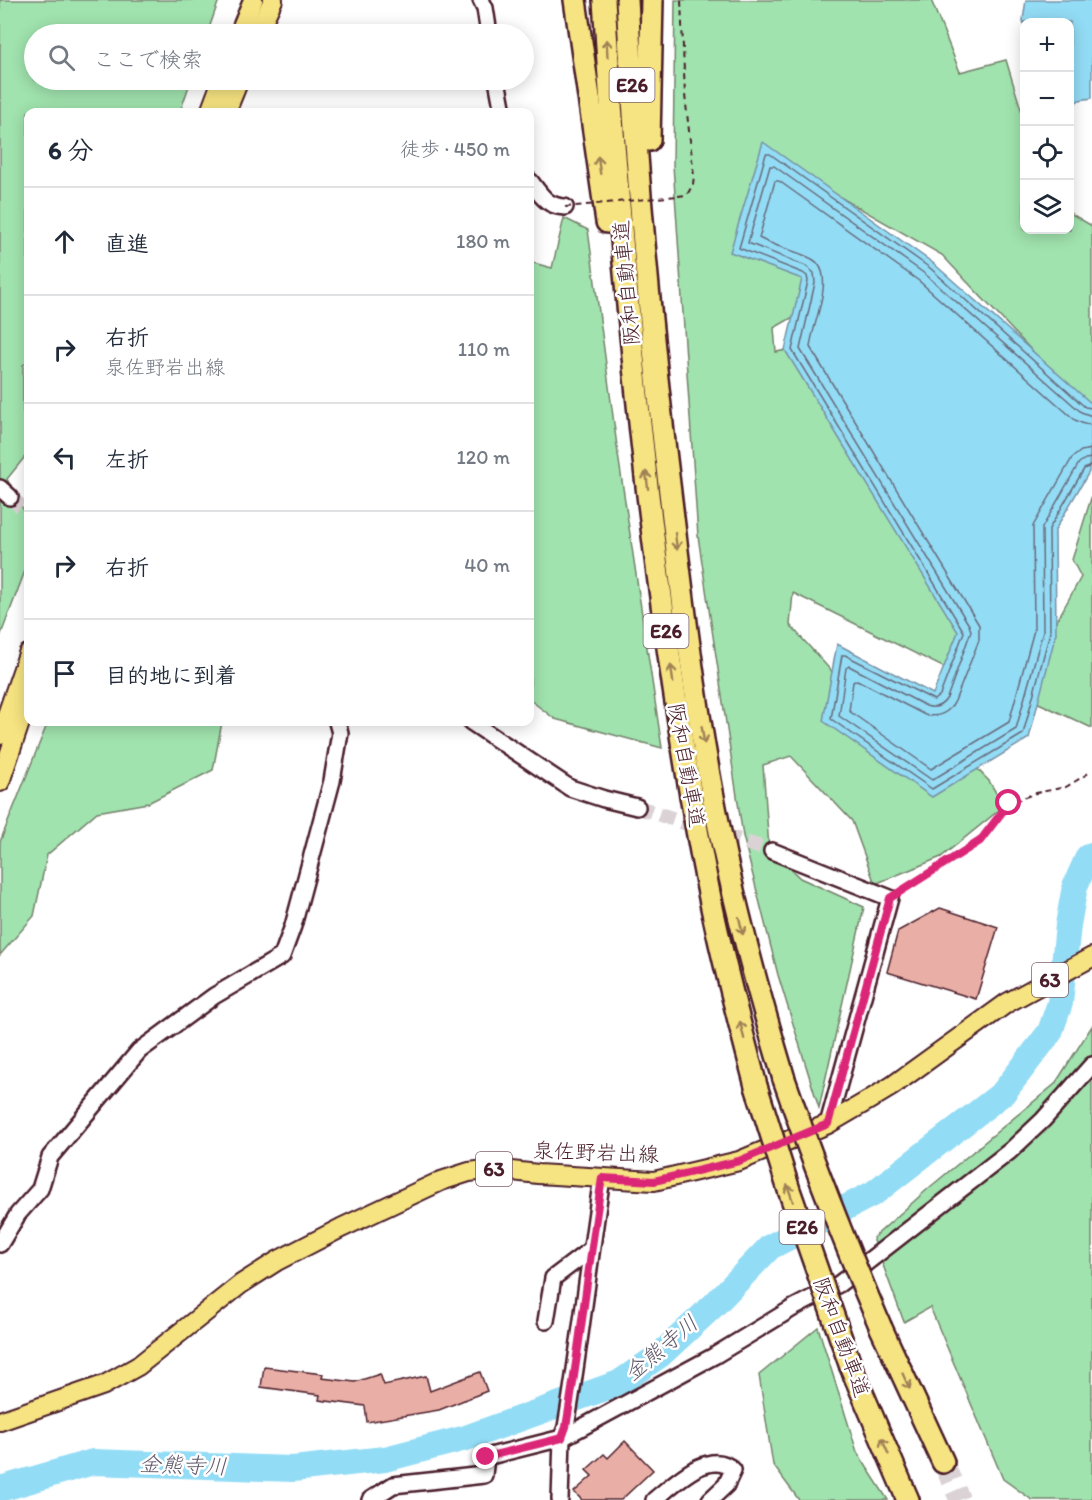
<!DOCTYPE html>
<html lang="ja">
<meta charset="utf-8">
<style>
body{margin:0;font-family:Itim,"Klee One",sans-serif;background:#f6f6f7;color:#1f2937}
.controls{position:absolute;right:18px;top:18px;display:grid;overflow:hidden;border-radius:12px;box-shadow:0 3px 15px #0003}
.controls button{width:54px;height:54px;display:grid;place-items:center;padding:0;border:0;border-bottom:2px solid #e0e1e3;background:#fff;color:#1f2937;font:30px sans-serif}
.stop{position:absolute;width:18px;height:18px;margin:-14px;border:4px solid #db2777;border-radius:50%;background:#fff}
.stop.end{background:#db2777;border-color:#fff;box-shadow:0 2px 6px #0008}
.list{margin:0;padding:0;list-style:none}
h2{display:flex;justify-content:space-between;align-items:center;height:78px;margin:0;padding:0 24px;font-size:26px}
h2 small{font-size:20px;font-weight:400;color:#747a83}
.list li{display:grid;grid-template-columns:39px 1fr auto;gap:18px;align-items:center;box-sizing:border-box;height:108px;padding:0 24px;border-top:2px solid #e0e1e3}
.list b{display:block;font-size:22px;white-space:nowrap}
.list p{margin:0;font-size:20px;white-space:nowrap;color:#747a83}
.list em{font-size:20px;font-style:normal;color:#747a83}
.icon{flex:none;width:33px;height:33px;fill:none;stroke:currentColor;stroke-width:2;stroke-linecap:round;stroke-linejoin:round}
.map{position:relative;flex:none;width:1092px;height:1500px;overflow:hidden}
.search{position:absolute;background:#fff;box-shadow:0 3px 15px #0003;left:24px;top:24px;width:510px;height:66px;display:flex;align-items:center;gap:15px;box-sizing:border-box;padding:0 21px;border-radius:33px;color:#747a83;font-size:22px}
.panel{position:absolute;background:#fff;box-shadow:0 3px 15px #0003;left:24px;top:108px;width:510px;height:618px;border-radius:12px}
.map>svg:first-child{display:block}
</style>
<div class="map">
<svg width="1092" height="1500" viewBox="0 0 1092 1500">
<rect width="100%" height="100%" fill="#fff"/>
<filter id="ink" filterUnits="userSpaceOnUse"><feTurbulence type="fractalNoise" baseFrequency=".0167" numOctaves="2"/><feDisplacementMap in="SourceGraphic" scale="12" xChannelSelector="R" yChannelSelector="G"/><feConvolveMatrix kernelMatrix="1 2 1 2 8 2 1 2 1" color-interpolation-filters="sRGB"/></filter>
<g filter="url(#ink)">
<g fill="#a0e3ae" stroke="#75816c" stroke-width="1.5">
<path d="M0,0H219L207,34H34V80H191L180,112H28V363L23,365V412L28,414V453L7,479L28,518V563L0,637Z"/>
<path d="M675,0H931L960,72L1006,60L1024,119V230H1070V213L1092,226V415L942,255L763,153L815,264L825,299L774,328L776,352L834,341L926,438L975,683L793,593L790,625L852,694L956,747L989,781L1004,806L941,857L875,884L852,821L791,756L763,765L769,848L800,878L864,907L819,1108L778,975L743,836L698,536L673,165Z"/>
<path d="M564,218L588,230L619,461L662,748L555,719L530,700V262L552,268Z"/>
<path d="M1092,495V728L1028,698L1050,633L1081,577L1072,560Z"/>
<path d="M48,722H222L213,770L148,803L97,812L47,855L34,916L0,955V842Z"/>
<path d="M1092,1026V1500H1032L1003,1479L930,1307L904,1322L873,1238L930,1187L1055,1084Z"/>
<path d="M818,1327L857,1452L888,1500H799L773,1465L759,1375Z"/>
</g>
<g fill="#93dcf5" stroke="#7690a4" stroke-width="1.5">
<path d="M1026,0H1092V98L1079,100L1071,107H1070V22H1024V27L1023,20Z"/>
<path d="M763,142L933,263L1092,404L1089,472L1055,530L1056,633L1029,738L932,797L823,721L837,644L933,694L958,632L785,350L802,279L730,252Z"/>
</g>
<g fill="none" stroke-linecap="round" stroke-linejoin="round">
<g stroke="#676b7c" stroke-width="1.5">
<path d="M1092,408L1085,407L930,268L770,154H766L739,248L803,273L807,276L808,281L792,350L964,632L940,695L934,700L845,655H842L831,719L932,789L1023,734L1050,632L1049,529L1084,469L1092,465"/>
<path d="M1092,416L1081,412L925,274L774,166H770L748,243L806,266L814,273L815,283L800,349L969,625L971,631L947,698C942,706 935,709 926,706L849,666L846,668L839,716L932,780L1016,729L1043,631L1042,528L1079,463L1085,459L1092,458"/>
<path d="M1092,425L1084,424L1075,420L919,281L779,181H775L759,238C775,247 795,250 812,259C838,273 812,324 810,347L979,625V640L955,701C949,713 938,718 925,715L857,680L853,682L849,711L931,769L1009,722L1034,630L1033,526L1072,458L1081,451L1092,449"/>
</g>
<path stroke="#93dcf5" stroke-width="26" d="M0,1489L93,1462L293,1469L385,1459L466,1438L619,1383L660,1355L714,1305L770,1247L874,1193L1003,1093L1050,1032L1060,1003L1068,925L1075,886L1088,857L1092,855"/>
</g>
<g fill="#e9afa6" stroke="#4a1f2b" stroke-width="1.5">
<path d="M940,908L998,927L976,999L887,972L898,931Z"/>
<path d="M264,1367L323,1374L322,1378L355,1382L380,1374L384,1385L426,1376L430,1391L480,1372L487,1391L439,1410L367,1422L365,1406L319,1400L320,1395L261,1387Z"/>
<path d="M625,1441L653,1470L621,1500H582L574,1492L592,1476L586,1470L604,1454L608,1458Z"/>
</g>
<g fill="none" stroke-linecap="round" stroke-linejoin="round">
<g stroke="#dbd2d5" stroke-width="15" stroke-dasharray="15 8" stroke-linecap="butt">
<path d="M10,497L28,513"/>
<path d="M637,807L772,851"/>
</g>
<path stroke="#dbd2d5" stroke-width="21" stroke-dasharray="21 10" stroke-linecap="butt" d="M943,1462L960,1500"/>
<g stroke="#4a1f2b" stroke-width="20">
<g id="minor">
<path d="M481,0L485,8L489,34"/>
<path d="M497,80L503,112"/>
<path d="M530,181C541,195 546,206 565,207"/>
<path d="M0,488L10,497"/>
<path d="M471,722L570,788L604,799L637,807"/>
<path d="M772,851L890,898L828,1124"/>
<path d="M0,1244L18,1214L40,1189L50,1157L139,1051L214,996L282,956L293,926L332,781L340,733L337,722"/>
<path d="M546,1321L553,1278L590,1250"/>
<path d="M370,1500L393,1485L484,1475L486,1457L562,1438L714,1356L793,1308L839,1284L1010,1151L1043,1120L1092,1065"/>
<path d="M560,1500L562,1438L566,1427C580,1345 589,1261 602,1178"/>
<path d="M654,1500C673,1485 710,1447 733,1470L726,1485L710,1500"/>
</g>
</g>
<g stroke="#4a1f2b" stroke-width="22">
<g id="major">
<path d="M239,34L253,0"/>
<path d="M257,34L273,0"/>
<path d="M210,112L222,80"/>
<path d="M226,112L239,80"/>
<path d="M0,735L28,654"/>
<path d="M0,782L28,699"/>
<path d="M0,1421L104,1385L138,1366L241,1284L277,1261L341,1228L441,1181L469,1172L494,1169L538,1174L654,1181L739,1161L828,1124L869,1100L892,1086L1007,1003L1092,957"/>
</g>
</g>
<g stroke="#4a1f2b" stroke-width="26">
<g id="highway">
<path d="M575,0L607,222"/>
<path d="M604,0C614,165 629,330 648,495C664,627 682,758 708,888C721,955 739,1021 756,1086"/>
<path d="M627,0C636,170 651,340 672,509C683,601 694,694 711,786C729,885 755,982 784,1079"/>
<path d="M649,140L652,0"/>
<path d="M881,1328L943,1462"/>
<path d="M851,1367L908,1500"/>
</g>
</g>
<g stroke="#4a1f2b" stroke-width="2" stroke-dasharray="6 4.5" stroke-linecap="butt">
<path d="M678,196L687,195L693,184L694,176L685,95L681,0"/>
<path d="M901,891L979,841L1009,803L1036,793L1066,787L1092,771"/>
</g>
<use href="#minor" stroke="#fff" stroke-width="15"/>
<use href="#major" stroke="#f6e381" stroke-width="18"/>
<use href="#highway" stroke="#f6e381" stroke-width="21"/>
<g stroke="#4a1f2b" stroke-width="26" stroke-linecap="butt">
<g id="highway-bridge">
<path d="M784,1079C813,1163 846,1246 881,1328"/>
<path d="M756,1086L789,1190L851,1367"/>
</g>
</g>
<path stroke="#4a1f2b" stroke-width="2" stroke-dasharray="6 4.5" stroke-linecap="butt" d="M565,207L678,196"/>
<use href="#highway-bridge" stroke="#f6e381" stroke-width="21"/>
</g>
<defs><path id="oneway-shaft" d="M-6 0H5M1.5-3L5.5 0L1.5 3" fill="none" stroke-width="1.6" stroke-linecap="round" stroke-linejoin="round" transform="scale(1.5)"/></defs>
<g stroke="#a08156">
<use href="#oneway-shaft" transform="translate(607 48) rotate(-93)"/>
<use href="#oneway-shaft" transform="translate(599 165) rotate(-98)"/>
<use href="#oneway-shaft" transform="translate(647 480) rotate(-97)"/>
<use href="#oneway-shaft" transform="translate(676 541) rotate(83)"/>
<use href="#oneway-shaft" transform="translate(672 674) rotate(-98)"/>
<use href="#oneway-shaft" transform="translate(703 735) rotate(81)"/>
<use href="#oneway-shaft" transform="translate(741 926) rotate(77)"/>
<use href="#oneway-shaft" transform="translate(742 1030) rotate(-104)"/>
<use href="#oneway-shaft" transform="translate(790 1193) rotate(-109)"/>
<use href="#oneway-shaft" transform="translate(906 1381) rotate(65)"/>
<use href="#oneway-shaft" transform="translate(885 1446) rotate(-113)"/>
</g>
</g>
<g fill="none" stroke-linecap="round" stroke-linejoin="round" filter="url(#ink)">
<path stroke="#db2777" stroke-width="8" d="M486,1457L562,1438L566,1427C580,1345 589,1261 602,1178L654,1181L739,1161L828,1124L890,898L980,841L1009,803"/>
</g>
<g text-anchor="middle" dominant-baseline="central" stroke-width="5" stroke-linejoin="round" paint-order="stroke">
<g fill="#fff" stroke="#80626b" stroke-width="1.5">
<rect x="609.5" y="68" width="45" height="34" rx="4.5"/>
<rect x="643.5" y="614" width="45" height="34" rx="4.5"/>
<rect x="1032" y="963" width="36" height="34" rx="4.5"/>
<rect x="476" y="1152" width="36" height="34" rx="4.5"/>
<rect x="779.5" y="1210" width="45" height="34" rx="4.5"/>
</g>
<g font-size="20" font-weight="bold" fill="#4a1f2b">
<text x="632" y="85">E26</text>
<text x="666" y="631">E26</text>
<text x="1050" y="980">63</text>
<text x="494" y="1169">63</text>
<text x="802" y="1227">E26</text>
</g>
<g font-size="21" fill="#4a1f2b" stroke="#fff">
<text transform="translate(626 283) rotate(-95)">阪和自動車道</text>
<text transform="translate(687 765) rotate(80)">阪和自動車道</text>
<text transform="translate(596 1152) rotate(2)">泉佐野岩出線</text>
<text transform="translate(842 1337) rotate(70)">阪和自動車道</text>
</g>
<g font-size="22" font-style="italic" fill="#605868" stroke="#fff">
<text transform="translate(661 1348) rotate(-40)">金熊寺川</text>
<text transform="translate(183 1465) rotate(2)">金熊寺川</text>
</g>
</g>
</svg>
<div class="controls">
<button>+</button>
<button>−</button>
<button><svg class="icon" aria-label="locate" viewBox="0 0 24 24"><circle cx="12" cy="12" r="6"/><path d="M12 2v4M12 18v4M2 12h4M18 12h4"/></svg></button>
<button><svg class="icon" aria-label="layers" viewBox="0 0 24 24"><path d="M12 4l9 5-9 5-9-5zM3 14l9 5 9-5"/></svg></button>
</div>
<div class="stop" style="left:1009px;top:803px"></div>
<div class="stop end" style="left:486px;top:1457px"></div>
<div class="search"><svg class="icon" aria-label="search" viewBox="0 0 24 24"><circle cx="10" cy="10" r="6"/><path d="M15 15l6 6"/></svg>ここで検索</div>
<section class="panel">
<h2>6 分<small>徒歩 · 450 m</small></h2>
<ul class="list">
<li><svg class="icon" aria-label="ahead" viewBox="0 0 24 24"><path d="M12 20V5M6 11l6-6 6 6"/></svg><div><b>直進</b></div><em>180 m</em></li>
<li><svg class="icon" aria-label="right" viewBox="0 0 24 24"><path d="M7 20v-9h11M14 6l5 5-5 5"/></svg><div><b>右折</b><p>泉佐野岩出線</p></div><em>110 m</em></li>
<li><svg class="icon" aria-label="left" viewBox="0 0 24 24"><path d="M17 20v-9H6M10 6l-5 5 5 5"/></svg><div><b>左折</b></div><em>120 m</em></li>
<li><svg class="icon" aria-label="right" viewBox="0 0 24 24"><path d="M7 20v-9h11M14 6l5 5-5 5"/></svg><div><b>右折</b></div><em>40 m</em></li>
<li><svg class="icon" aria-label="arrive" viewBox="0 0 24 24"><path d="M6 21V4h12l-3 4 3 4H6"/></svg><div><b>目的地に到着</b></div></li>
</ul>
</section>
</div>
